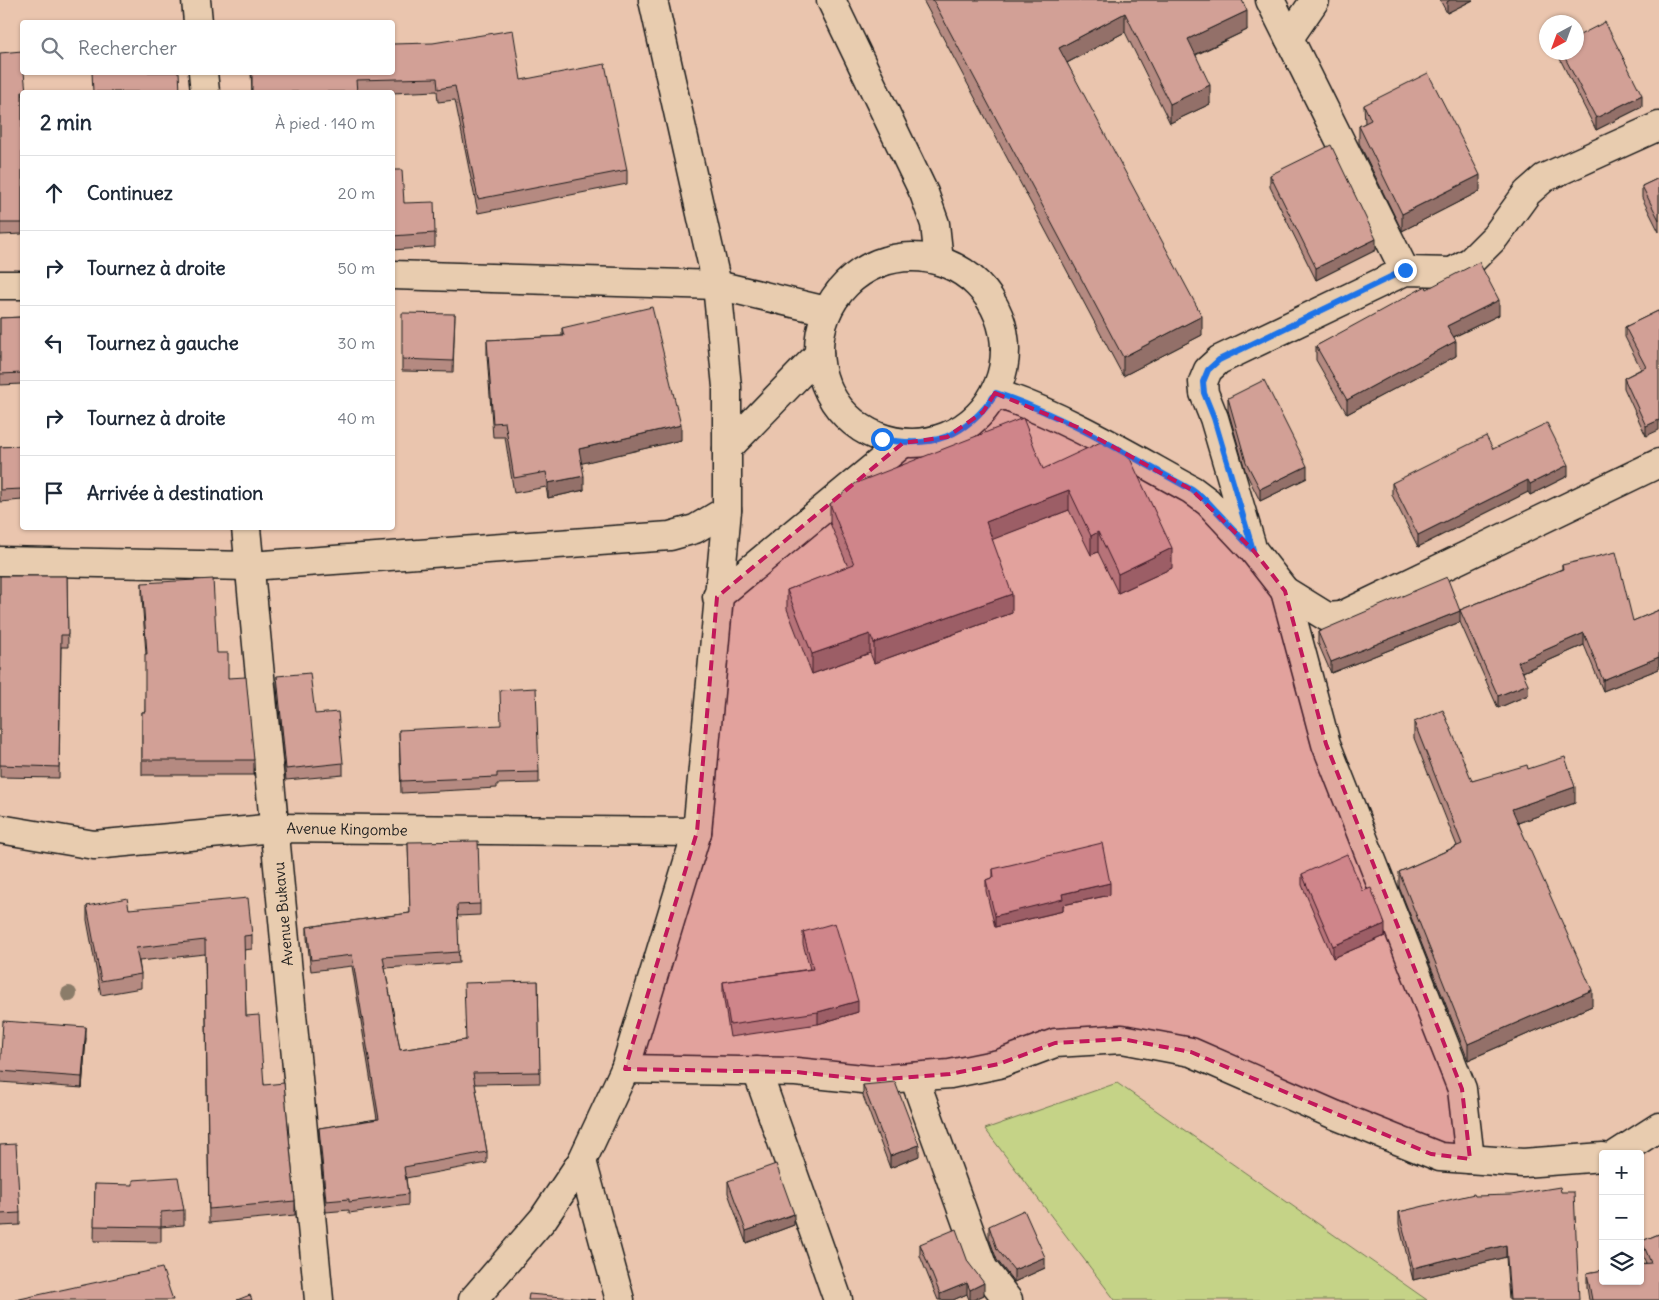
<!DOCTYPE html>
<html lang="fr">
<meta charset="utf-8">
<style>
body{margin:0;font-family:Delius,sans-serif;background:#f2f2f3;color:#1f2937}
.controls{position:absolute;right:15px;bottom:15px;display:grid;overflow:hidden;border-radius:5px;box-shadow:0 1px 4px #0004}
.controls button{width:45px;height:45px;display:grid;place-items:center;padding:0;border:0;border-bottom:1px solid #e0e1e3;background:#fff;color:#1f2937;font:25px sans-serif}
.compass{position:absolute;left:1539px;top:15px;width:45px;height:45px;border-radius:50%;background:#fff;box-shadow:0 1px 4px #0004;rotate:221deg}
.stop{position:absolute;width:15px;height:15px;margin:-11px;border:4px solid #1a73e8;border-radius:50%;background:#fff}
.stop.end{background:#1a73e8;border-color:#fff;box-shadow:0 1px 5px #0008}
.list{margin:0;padding:0;list-style:none}
h2{display:flex;justify-content:space-between;align-items:center;height:65px;margin:0;padding:0 20px;font-size:21px}
h2 small{font-size:16px;font-weight:400;color:#747a83}
.list li{display:grid;grid-template-columns:32px 1fr auto;gap:15px;align-items:center;box-sizing:border-box;height:75px;padding:0 20px;border-top:1px solid #e0e1e3}
.list b{display:block;font-size:19px;white-space:nowrap}
.list em{font-size:16px;font-style:normal;color:#747a83}
.icon{flex:none;width:28px;height:28px;fill:none;stroke:currentColor;stroke-width:2;stroke-linecap:round;stroke-linejoin:round}
.map{position:relative;flex:none;width:1659px;height:1300px;overflow:hidden}
.search{position:absolute;background:#fff;box-shadow:0 1px 4px #0004;left:20px;top:20px;width:375px;height:55px;display:flex;align-items:center;gap:12px;box-sizing:border-box;padding:0 18px;border-radius:5px;color:#747a83;font-size:19px}
.panel{position:absolute;background:#fff;box-shadow:0 1px 4px #0004;left:20px;top:90px;width:375px;height:440px;border-radius:5px}
.map>svg:first-child{display:block}
</style>
<div class="map">
<svg width="1659" height="1300" viewBox="0 0 1659 1300">
<rect width="100%" height="100%" fill="#eac5ae"/>
<filter id="ink" filterUnits="userSpaceOnUse"><feTurbulence type="fractalNoise" baseFrequency=".02" numOctaves="2"/><feDisplacementMap in="SourceGraphic" scale="10" xChannelSelector="R" yChannelSelector="G"/><feConvolveMatrix kernelMatrix="1 2 1 2 8 2 1 2 1" color-interpolation-filters="sRGB"/></filter>
<g filter="url(#ink)">
<path fill="#c5d387" stroke="#707852" d="M1117,1083L1427,1300H1115L985,1129Z"/>
<g fill="none" stroke-linecap="round" stroke-linejoin="round">
<g stroke="#1c1c1c" stroke-width="31">
<g id="minor">
<path d="M196,0L198,22"/>
<path d="M831,0L924,193L935,224L939,261"/>
<path d="M1270,0L1405,271"/>
<path d="M1289,38L1315,0"/>
<path d="M203,72L205,92"/>
<circle cx="912" cy="350" r="93"/>
<path d="M392,275L717,285L827,311"/>
<path d="M0,285H22"/>
<path d="M995,393C1065,416 1128,455 1192,490L1208,502L1253,550L1285,591L1327,617L1341,616L1659,463"/>
<path d="M727,449L819,354"/>
<path d="M246,528L319,1300"/>
<path d="M1251,544L1214,418L1204,393L1203,382L1208,370L1219,360L1405,271L1452,272L1471,261L1495,237L1527,193L1544,178L1659,126"/>
<path d="M0,561L250,566L670,536L695,529L727,510"/>
<path d="M1285,591L1326,744L1462,1089L1470,1159"/>
<path d="M717,597L903,443"/>
<path d="M0,829L94,845L275,828L697,832"/>
<path d="M625,1069L796,1072L872,1080L950,1074L999,1064L1055,1043L1122,1039L1191,1052L1335,1115L1440,1157L1523,1163L1603,1157"/>
<path d="M757,1071L838,1300"/>
<path d="M914,1077L983,1268L1008,1300"/>
<path d="M1617,1154L1659,1127"/>
<path d="M582,1161L620,1300"/>
<path d="M473,1300L543,1219L582,1161L625,1069L697,832L727,510V387L717,285L653,0"/>
</g>
</g>
<use href="#minor" stroke="#e8ccaf" stroke-width="28"/>
</g>
<circle fill="#8b7c69" cx="69" cy="994" r="8"/>
<g fill="#b58a81" stroke="#1c1c1c">
<path d="M923,0H1242L1247,30L1196,55L1210,104L1170,123L1125,32L1067,63L1202,335L1123,376Z"/>
<path d="M1440,0H1473L1447,13Z"/>
<path d="M1559,52H1576L1642,107L1596,130L1559,57Z"/>
<path d="M0,53L22,92V234L0,235Z"/>
<path d="M251,72H392L521,80L627,170V184L478,213L455,100L438,102L437,91L392,93L252,92Z"/>
<path d="M1364,105L1480,191L1402,231L1359,143V126L1365,123Z"/>
<path d="M392,170L404,203L435,233V247L392,250Z"/>
<path d="M1270,175L1376,250L1316,280L1270,187Z"/>
<path d="M1659,178V232L1642,198V186Z"/>
<path d="M1427,289L1499,315L1454,337L1456,356L1347,414L1316,360V346Z"/>
<path d="M1658,311L1646,436L1624,388V378L1641,369L1625,337V327Z"/>
<path d="M455,314L453,372L402,371V359Z"/>
<path d="M22,317V384L0,385V318Z"/>
<path d="M562,328L681,440L581,463L584,490L548,498L546,487L514,493L505,437H493L487,355V340L562,336Z"/>
<path d="M1228,398L1307,478L1260,501L1246,473L1228,410Z"/>
<path d="M22,446V500L0,502V447Z"/>
<path d="M1493,449L1568,476L1530,495L1528,492L1418,547L1392,495V483Z"/>
<path d="M1043,469L1172,568L1118,593L1098,552L1091,555L1069,510L992,539L1012,613L874,663L870,653L812,674L787,609V590L848,567L830,523V504Z"/>
<path d="M1562,565L1633,621L1659,610V669L1603,691L1584,645L1523,672L1528,695L1498,708L1460,622L1331,673L1318,643V632L1460,610L1562,569Z"/>
<path d="M0,576H67L68,647H61L59,778L0,777Z"/>
<path d="M142,583L217,653L228,678L254,760V775H142V712H145L146,654L142,597Z"/>
<path d="M277,676L343,763V775L286,780L277,688Z"/>
<path d="M1414,722L1472,781L1528,769L1575,803L1518,823L1592,1006L1468,1060L1399,887V872L1457,846L1414,738Z"/>
<path d="M399,730L539,772V783L497,784V788L401,793Z"/>
<path d="M408,842L480,904V915L457,916L459,963L385,968L400,1050L466,1040L538,981L540,1083L475,1084L487,1152V1163L406,1178L408,1194V1205L349,1213V1210L326,1212L319,1139V1128L377,1119L352,966L311,971L307,938V927L410,913Z"/>
<path d="M993,869L1110,895L1063,905V911L995,927L986,891V880L993,877Z"/>
<path d="M1302,874L1385,936L1333,958L1302,885Z"/>
<path d="M87,906L129,909L252,935V949L244,950L246,1016L295,1201V1215L209,1223L205,954L139,961L141,974V988L101,995L87,920Z"/>
<path d="M803,932L858,1012L818,1024L730,1037L723,994V982L810,969L803,944Z"/>
<path d="M86,1038L82,1088L0,1082V1061Z"/>
<path d="M863,1085L919,1156L890,1168L863,1096Z"/>
<path d="M0,1145L20,1213V1225L0,1226Z"/>
<path d="M728,1181L794,1225L746,1243L728,1193Z"/>
<path d="M95,1184L184,1210V1225L161,1227V1242L94,1241Z"/>
<path d="M1475,1196L1579,1300H1509L1506,1257L1413,1280L1399,1224V1212Z"/>
<path d="M989,1226L1045,1268L1014,1282L997,1260L989,1238Z"/>
<path d="M1659,1234V1300H1589L1587,1287V1273L1646,1263L1642,1254V1241Z"/>
<path d="M920,1244L968,1262L984,1295L973,1300H969L967,1294L953,1300H938L920,1256Z"/>
</g>
<g fill="#937069" stroke="#1c1c1c">
<path d="M1450,0H1473L1447,13V2Z"/>
<path d="M1247,11V30L1188,58V39Z"/>
<path d="M1125,13V32L1059,67V48Z"/>
<path d="M1210,85V104L1170,123V104Z"/>
<path d="M1642,95V107L1596,130V118Z"/>
<path d="M1480,175V191L1402,231V214Z"/>
<path d="M1376,239V250L1316,280V268Z"/>
<path d="M1499,300V315L1447,340V326Z"/>
<path d="M1202,316V335L1123,376V357Z"/>
<path d="M1456,341V356L1347,414V400Z"/>
<path d="M1659,420V430L1646,436V426Z"/>
<path d="M681,425V440L579,464V449Z"/>
<path d="M1568,465V476L1530,495V484Z"/>
<path d="M1307,466V478L1260,501V489Z"/>
<path d="M584,476V490L548,498V483Z"/>
<path d="M1528,480V492L1418,547V535Z"/>
<path d="M1069,490V510L986,542V522Z"/>
<path d="M1098,532V552L1091,555V536Z"/>
<path d="M1172,548V568L1118,593V574Z"/>
<path d="M1012,594V613L874,663V643Z"/>
<path d="M1460,611V622L1331,673V662Z"/>
<path d="M1584,633V645L1518,674V662Z"/>
<path d="M870,634V653L812,674V654Z"/>
<path d="M1659,657V669L1603,691V680Z"/>
<path d="M1528,684V695L1498,708V696Z"/>
<path d="M1575,787V803L1512,825V809Z"/>
<path d="M1110,883V895L1063,905V911L995,927V916L1062,894Z"/>
<path d="M1385,924V936L1333,958V946Z"/>
<path d="M1592,990V1006L1468,1060V1044Z"/>
<path d="M858,1001V1012L818,1024V1012Z"/>
<path d="M86,1027V1038L82,1088V1077Z"/>
<path d="M919,1145V1156L890,1168V1156Z"/>
<path d="M794,1214V1225L746,1243V1231Z"/>
<path d="M1506,1245V1257L1413,1280V1268Z"/>
<path d="M1045,1257V1268L1014,1282V1270Z"/>
<path d="M967,1283V1294L953,1300H940V1294Z"/>
<path d="M984,1283V1295L973,1300H970V1290Z"/>
</g>
<g fill="#d2a096" stroke="#1c1c1c">
<path d="M933,0H1242L1247,11L1188,39L1210,85L1170,104L1125,13L1059,48L1202,316L1123,357Z"/>
<path d="M1605,22L1642,95L1596,118L1562,52H1576V37Z"/>
<path d="M513,30L521,80L605,64L627,170L478,199L455,86L438,89L437,78L356,80L357,92H252V72H392V44L433,43Z"/>
<path d="M22,51V72H24L26,92H22V223H0V53Z"/>
<path d="M92,72H179L180,92H93Z"/>
<path d="M1428,73L1480,175L1402,214L1359,126L1371,120L1364,105Z"/>
<path d="M1331,145L1376,239L1316,268L1270,175Z"/>
<path d="M392,170H402L404,203L434,202L435,233L392,236Z"/>
<path d="M1659,178V220L1642,186Z"/>
<path d="M1479,262L1499,300L1447,326L1456,341L1347,400L1316,346L1426,286L1427,289Z"/>
<path d="M652,307L681,425L579,449L584,476L548,483L546,472L514,478L505,422L493,423L487,340L564,336L562,328Z"/>
<path d="M1658,311L1659,313V420L1646,426L1624,378L1646,367L1625,327Z"/>
<path d="M402,313L455,314L453,361L402,359Z"/>
<path d="M22,317V373L0,374V318Z"/>
<path d="M1264,380L1307,466L1260,489L1246,462L1228,398Z"/>
<path d="M1023,418L1043,469L1105,440L1127,452L1172,548L1118,574L1098,532L1091,536L1069,490L986,522L1012,594L874,643L870,634L812,654L787,590L854,564L830,504L856,483Z"/>
<path d="M1547,423L1568,465L1530,484L1528,480L1418,535L1392,483L1486,436L1493,449Z"/>
<path d="M22,446V489L0,490V447Z"/>
<path d="M1616,552L1633,621L1659,610V657L1603,680L1584,633L1518,662L1528,684L1498,696L1460,610L1563,569L1562,565Z"/>
<path d="M0,576H67L68,635H61L59,767L0,765Z"/>
<path d="M1447,577L1460,611L1331,662L1318,632Z"/>
<path d="M213,579L217,653H228V678L246,677L254,760H142V712H145V654H147L142,583Z"/>
<path d="M310,673L315,714L338,712L343,763L286,769L277,676Z"/>
<path d="M536,688L539,772L497,773V777L401,781L399,730L501,725L500,690Z"/>
<path d="M1443,710L1472,781L1527,765L1528,769L1565,757L1575,787L1512,809L1592,990L1468,1044L1399,872L1462,844L1414,722Z"/>
<path d="M478,841L480,904L457,905L459,952L383,957L400,1050L466,1040L464,983L538,981L540,1072L473,1073L487,1152L404,1167L408,1194L349,1202V1199L326,1201L319,1128L379,1119L352,955L311,960L307,927L410,913L408,842Z"/>
<path d="M1102,843L1110,883L1062,894L1063,899L995,916L986,880L994,877L993,869Z"/>
<path d="M1347,854L1363,891L1371,888L1385,924L1333,946L1302,874Z"/>
<path d="M127,898L129,909L248,898L252,935L244,936L246,1016L259,1015L264,1085L284,1083L295,1201L209,1209L205,940L136,948L141,974L101,981L87,906Z"/>
<path d="M835,923L858,1001L818,1012L730,1025L723,982L813,969L803,932Z"/>
<path d="M3,1021L86,1027L82,1077L0,1071Z"/>
<path d="M895,1082L919,1145L890,1156L863,1085Z"/>
<path d="M16,1144L20,1213L0,1214V1145Z"/>
<path d="M776,1164L794,1214L746,1231L728,1181Z"/>
<path d="M178,1177L184,1210L161,1212V1227L94,1226L95,1184L133,1185V1180Z"/>
<path d="M1560,1187L1561,1192H1574L1579,1300H1510L1506,1245L1413,1268L1399,1212L1474,1194L1475,1196L1511,1195Z"/>
<path d="M1024,1210L1045,1257L1014,1270L997,1249L989,1226Z"/>
<path d="M956,1229L968,1262L984,1283L970,1290L967,1283L940,1294L920,1244Z"/>
<path d="M1659,1234V1300H1592L1587,1273L1603,1270V1281H1640V1264L1651,1263L1642,1241Z"/>
<path d="M162,1268L173,1300H15Z"/>
<path d="M529,1294L596,1300H528Z"/>
<path d="M250,1295L252,1300H237Z"/>
</g>
</g>
<g fill="none" stroke-linecap="round" stroke-linejoin="round" filter="url(#ink)">
<path stroke="#1a73e8" stroke-width="6" d="M882,439C933,449 966,437 996,393C1065,416 1128,455 1192,490L1208,502L1253,550L1214,418L1204,393L1203,382L1208,370L1219,360L1405,270"/>
</g>
<path fill="#c2185b" fill-opacity="0.2" stroke="#c2185b" stroke-width="4" stroke-dasharray="10 6" stroke-linejoin="round" d="M995,393L1077,427L1192,490L1253,550L1285,591L1326,744L1462,1089L1470,1159L1431,1154L1191,1052L1122,1039L1055,1043L999,1064L950,1074L872,1080L796,1072L625,1069L697,832L717,597L903,443L947,437L983,412Z"/>
<g text-anchor="middle" dominant-baseline="central" stroke-width="4" stroke-linejoin="round" paint-order="stroke">
<g font-size="15" fill="#1c1c1c" stroke="#e8ccaf">
<text transform="translate(347 829) rotate(1)">Avenue Kingombe</text>
<text transform="translate(283 914) rotate(-95)">Avenue Bukavu</text>
</g>
</g>
</svg>
<div class="controls">
<button>+</button>
<button>−</button>
<button><svg class="icon" aria-label="layers" viewBox="0 0 24 24"><path d="M12 4l9 5-9 5-9-5zM3 14l9 5 9-5"/></svg></button>
</div>
<svg class="compass" viewBox="-18 -18 36 36"><path d="M0-13l5 13h-10z" fill="#e53935"/><path d="M0 13l5-13h-10z" fill="#747a83"/></svg>
<div class="stop" style="left:882px;top:439px"></div>
<div class="stop end" style="left:1405px;top:270px"></div>
<div class="search"><svg class="icon" aria-label="search" viewBox="0 0 24 24"><circle cx="10" cy="10" r="6"/><path d="M15 15l6 6"/></svg>Rechercher</div>
<section class="panel">
<h2>2 min<small>À pied · 140 m</small></h2>
<ul class="list">
<li><svg class="icon" aria-label="ahead" viewBox="0 0 24 24"><path d="M12 20V5M6 11l6-6 6 6"/></svg><div><b>Continuez</b></div><em>20 m</em></li>
<li><svg class="icon" aria-label="right" viewBox="0 0 24 24"><path d="M7 20v-9h11M14 6l5 5-5 5"/></svg><div><b>Tournez à droite</b></div><em>50 m</em></li>
<li><svg class="icon" aria-label="left" viewBox="0 0 24 24"><path d="M17 20v-9H6M10 6l-5 5 5 5"/></svg><div><b>Tournez à gauche</b></div><em>30 m</em></li>
<li><svg class="icon" aria-label="right" viewBox="0 0 24 24"><path d="M7 20v-9h11M14 6l5 5-5 5"/></svg><div><b>Tournez à droite</b></div><em>40 m</em></li>
<li><svg class="icon" aria-label="arrive" viewBox="0 0 24 24"><path d="M6 21V4h12l-3 4 3 4H6"/></svg><div><b>Arrivée à destination</b></div></li>
</ul>
</section>
</div>
